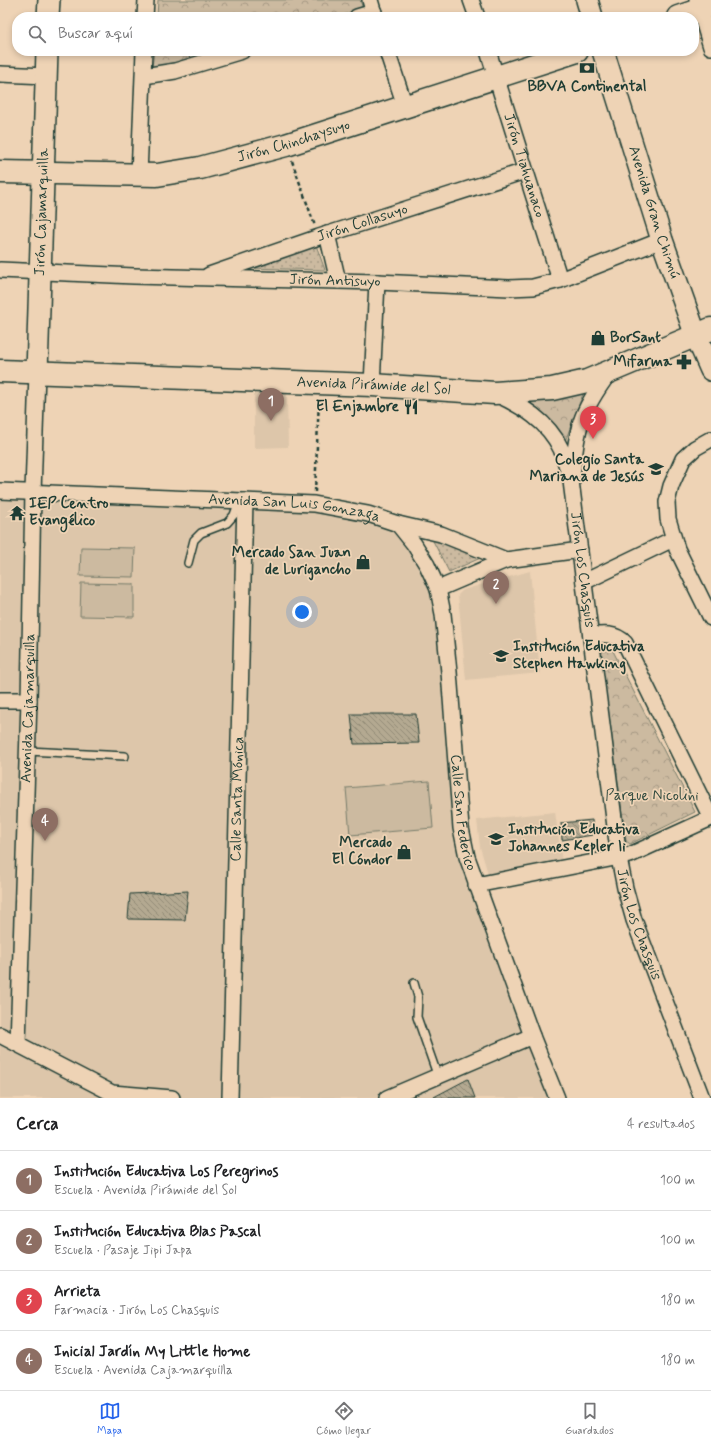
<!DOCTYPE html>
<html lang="es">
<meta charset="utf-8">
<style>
body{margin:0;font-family:Mynerve,sans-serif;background:#f2f2f2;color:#202124}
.you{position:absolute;left:302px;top:612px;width:14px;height:14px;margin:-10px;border:3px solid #fff;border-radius:50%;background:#1a73e8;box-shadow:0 0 0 6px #1a73e833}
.badge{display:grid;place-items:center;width:26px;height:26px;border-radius:50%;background:#2563eb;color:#fff;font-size:13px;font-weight:700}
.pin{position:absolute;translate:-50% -33px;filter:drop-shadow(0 1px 2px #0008)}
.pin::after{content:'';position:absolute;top:21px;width:14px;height:12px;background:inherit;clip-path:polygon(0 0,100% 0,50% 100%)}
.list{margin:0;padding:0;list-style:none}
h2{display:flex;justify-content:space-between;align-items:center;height:52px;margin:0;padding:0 16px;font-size:17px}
h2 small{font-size:13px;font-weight:400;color:#757577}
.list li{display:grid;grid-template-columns:26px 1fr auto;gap:12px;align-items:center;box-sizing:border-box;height:60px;padding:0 16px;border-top:1px solid #e0e0e0}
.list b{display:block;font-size:15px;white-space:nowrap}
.list p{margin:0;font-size:13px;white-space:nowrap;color:#757577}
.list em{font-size:13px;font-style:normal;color:#757577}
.icon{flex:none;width:22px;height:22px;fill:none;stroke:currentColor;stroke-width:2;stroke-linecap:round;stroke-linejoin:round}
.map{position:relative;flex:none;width:711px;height:1098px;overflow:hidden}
.search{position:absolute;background:#fff;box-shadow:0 2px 6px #0003;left:12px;right:12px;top:12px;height:44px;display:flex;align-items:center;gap:10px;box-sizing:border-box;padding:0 14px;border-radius:16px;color:#757577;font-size:15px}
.sheet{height:292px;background:#fff}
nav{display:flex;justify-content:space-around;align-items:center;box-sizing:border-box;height:56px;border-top:1px solid #e0e0e0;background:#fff;font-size:11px;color:#757577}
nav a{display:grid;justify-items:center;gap:2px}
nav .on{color:#2563eb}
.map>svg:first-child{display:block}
</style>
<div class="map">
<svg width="711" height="1098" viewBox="0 0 711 1098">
<defs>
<pattern id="grass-dots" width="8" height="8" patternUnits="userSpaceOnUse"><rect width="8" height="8" fill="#ccbaa0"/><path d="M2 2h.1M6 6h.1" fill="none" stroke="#a59883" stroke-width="1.8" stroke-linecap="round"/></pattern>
<pattern id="forest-crowns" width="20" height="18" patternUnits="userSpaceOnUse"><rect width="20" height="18" fill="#ccbaa0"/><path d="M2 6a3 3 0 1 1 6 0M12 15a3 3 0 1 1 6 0" fill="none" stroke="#a59883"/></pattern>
<pattern id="building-back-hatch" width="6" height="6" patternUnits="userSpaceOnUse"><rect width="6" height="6" fill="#b4a991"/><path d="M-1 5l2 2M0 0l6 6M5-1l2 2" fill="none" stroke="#928b77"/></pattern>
</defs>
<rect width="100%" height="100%" fill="#eed3b5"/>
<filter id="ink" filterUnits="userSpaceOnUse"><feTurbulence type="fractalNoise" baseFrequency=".025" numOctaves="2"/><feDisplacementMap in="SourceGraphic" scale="8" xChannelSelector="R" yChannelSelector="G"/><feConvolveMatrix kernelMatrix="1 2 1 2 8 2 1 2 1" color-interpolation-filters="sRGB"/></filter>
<g filter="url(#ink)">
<g fill="#ddc6aa">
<path d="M254,394H287L288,447L254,448Z"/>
<path d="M0,490L310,500L394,526L445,595L469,858L558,1098H0Z"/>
<path d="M530,571L540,673L466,680L458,595L463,590Z"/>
<path d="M555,812L562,862L489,877L480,847L477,820Z"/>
</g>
<g fill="url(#grass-dots)" stroke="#767c6a">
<path d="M316,245L325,270L247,268Z"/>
<path d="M432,539L485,556L449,572Z"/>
</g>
<g fill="url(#forest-crowns)" stroke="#767c6a">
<path d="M158,0H360L363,9L336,17H157Z"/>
<path d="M154,51H225L170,68L152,67Z"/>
<path d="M583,394L564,444L526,402L529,401Z"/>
<path d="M603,642H607L611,647L695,812L630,844L626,841L600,648Z"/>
</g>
<g fill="#ccbaa0" stroke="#767c6a">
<path d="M81,547L135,548L134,577L80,576Z"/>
<path d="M81,583L134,584V617L80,616Z"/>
<path d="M429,781L433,828L350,835L346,788Z"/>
</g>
<g fill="url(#building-back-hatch)" stroke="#1f3d34">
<path d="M351,714H416L419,743L354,744Z"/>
<path d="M592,820L593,835L562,840L561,823Z"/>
<path d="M188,891L185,920L128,919L130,894Z"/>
<path d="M468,1079L475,1098H432Z"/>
</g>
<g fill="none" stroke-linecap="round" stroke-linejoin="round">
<g stroke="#1f3d34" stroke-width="10">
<g id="lane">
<path d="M188,563L194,540L201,533L227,523L234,515L239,501"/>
<path d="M28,751L125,756"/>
<path d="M414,983L418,997L417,1017L438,1077"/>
</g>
</g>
<g stroke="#1f3d34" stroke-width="18">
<g id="street">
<path d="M370,0L375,17"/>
<path d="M471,0L477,17"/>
<path d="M697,0L711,47"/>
<path d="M145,17L146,0"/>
<path d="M357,17L374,12"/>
<path d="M387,51L405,106"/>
<path id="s1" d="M488,51L560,280"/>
<path d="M0,74L46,76"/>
<path d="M144,76L175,71L242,51"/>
<path d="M139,175L144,51"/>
<path d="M327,234L338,281"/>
<path id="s2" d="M0,270L134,276L377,282L509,288L533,287L560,280L662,240"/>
<path id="s3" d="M209,275L319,237L525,171"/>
<path d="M372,385L377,282"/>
<path id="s4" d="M496,394C522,406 548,421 561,449C565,459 568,471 571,481L619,858L625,888L634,920L702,1098"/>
<path d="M711,439L695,448L683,459L671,486L667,502L668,519L677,549L711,618"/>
<path d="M572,478C574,460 575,440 581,422C587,404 598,388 609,373"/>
<path id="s5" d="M0,491L314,504L368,514L398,524L441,534L506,560L580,550"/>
<path id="s6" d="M398,524L414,544L427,565L438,589L443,614L449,672L461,828L467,857L532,1036L557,1098"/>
<path d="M584,582L673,539"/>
<path d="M438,589L506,560"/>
<path d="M591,636C604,634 615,633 625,643L711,818"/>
<path d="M0,700H29"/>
<path d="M476,885L630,855L711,818"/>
<path d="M0,1035L112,1093L172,1098"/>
<path id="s7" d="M18,1044L29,700L33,492L37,373"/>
<path id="s8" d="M230,1098L245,501"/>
<path d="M387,1098L532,1036"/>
</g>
</g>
<g stroke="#1f3d34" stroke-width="24">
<g id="secondary">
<path d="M587,0L592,17"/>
<path d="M48,17L49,0"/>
<path id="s9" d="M603,51L662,240L696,336L711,370"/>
<path id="s10" d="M37,373L47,51"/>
</g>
</g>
<g stroke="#1f3d34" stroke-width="25">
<g id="primary">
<path d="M678,17L711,6"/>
<path id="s11" d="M0,172L157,175L200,168L286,145L577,51"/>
<path id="s12" d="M0,371L372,385L495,393L552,389L587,381L711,329"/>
</g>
</g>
<g stroke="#1f3d34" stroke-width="2.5" stroke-dasharray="4 3" stroke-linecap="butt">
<path d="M292,161L315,226"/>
<path d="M315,492L319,399"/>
</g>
<use href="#lane" stroke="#eed3b5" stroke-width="7"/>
<use href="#street" stroke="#eed3b5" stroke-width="15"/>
<use href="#secondary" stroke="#eed3b5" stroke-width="21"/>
<use href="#primary" stroke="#eed3b5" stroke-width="22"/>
</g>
</g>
<defs>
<g id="bank-bare" transform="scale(1.2)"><path d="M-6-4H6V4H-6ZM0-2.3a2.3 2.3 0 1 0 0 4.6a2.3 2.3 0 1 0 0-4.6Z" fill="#1f3d34" stroke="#eed3b5" stroke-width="2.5" paint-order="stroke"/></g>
<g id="shop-bare" transform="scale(1.2)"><path d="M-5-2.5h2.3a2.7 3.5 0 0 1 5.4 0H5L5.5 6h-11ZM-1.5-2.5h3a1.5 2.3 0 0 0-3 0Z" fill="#1f3d34" stroke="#eed3b5" stroke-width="2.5" paint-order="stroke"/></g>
<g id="pharmacy-bare" transform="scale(1.2)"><path d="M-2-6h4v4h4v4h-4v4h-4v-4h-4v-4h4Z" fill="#1f3d34" stroke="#eed3b5" stroke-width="2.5" paint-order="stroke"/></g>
<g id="restaurant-bare" transform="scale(1.2)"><path d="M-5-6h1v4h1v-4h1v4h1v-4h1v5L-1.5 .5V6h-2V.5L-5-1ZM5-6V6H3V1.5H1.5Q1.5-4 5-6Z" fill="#1f3d34" stroke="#eed3b5" stroke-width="2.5" paint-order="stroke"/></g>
<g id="school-bare" transform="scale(1.2)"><path d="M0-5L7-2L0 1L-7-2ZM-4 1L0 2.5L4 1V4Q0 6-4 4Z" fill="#1f3d34" stroke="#eed3b5" stroke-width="2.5" paint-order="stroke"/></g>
<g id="temple-bare" transform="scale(1.2)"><path d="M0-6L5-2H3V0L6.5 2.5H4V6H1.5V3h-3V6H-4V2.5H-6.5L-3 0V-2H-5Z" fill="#1f3d34" stroke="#eed3b5" stroke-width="2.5" paint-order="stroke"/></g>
</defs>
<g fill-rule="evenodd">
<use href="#bank-bare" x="587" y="68"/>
<use href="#shop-bare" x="598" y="338"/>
<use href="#pharmacy-bare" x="684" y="362"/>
<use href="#restaurant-bare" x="411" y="407"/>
<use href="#school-bare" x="656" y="469"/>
<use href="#temple-bare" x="17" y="513"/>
<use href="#shop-bare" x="363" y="562"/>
<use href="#school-bare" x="501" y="656"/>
<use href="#school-bare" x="496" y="839"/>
<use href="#shop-bare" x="404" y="852"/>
</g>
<g text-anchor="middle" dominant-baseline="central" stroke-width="3.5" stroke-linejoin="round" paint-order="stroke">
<g font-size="15" font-weight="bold" fill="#1f3d34" stroke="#eed3b5" text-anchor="end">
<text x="587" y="87" text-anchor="middle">BBVA Continental</text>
<text x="610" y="338" text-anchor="start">BorSant</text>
<text x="672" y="362">Mifarma</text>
<text x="399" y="407">El Enjambre</text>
<text x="644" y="460">Colegio Santa<tspan x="644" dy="17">Mariana de Jesús</tspan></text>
<text x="29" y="504" text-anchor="start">IEP Centro<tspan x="29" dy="17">Evangélico</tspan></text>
<text x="351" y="553">Mercado San Juan<tspan x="351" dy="17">de Lurigancho</tspan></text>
<text x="513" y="647" text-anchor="start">Institución Educativa<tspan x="513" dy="17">Stephen Hawking</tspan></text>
<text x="508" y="830" text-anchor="start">Institución Educativa<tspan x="508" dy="17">Johannes Kepler Ii</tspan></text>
<text x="392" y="843">Mercado<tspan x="392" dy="17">El Cóndor</tspan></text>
</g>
<g font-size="15" fill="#1f3d34" stroke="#eed3b5">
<text stroke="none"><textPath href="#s11" startOffset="298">Jirón Chinchaysuyo</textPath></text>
<text stroke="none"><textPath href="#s1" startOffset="120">Jirón Tiahuanaco</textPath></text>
<text stroke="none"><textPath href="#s10" startOffset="161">Jirón Cajamarquilla</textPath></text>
<text stroke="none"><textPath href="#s9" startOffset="169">Avenida Gran Chimú</textPath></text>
<text stroke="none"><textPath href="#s3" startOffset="162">Jirón Collasuyo</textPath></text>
<text stroke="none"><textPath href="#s2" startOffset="335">Jirón Antisuyo</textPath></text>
<text stroke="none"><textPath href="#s12" startOffset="374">Avenida Pirámide del Sol</textPath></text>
<text stroke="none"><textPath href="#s5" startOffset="295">Avenida San Luis Gonzaga</textPath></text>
<text stroke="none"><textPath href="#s4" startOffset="210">Jirón Los Chasquis</textPath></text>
<text stroke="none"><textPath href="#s7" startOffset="336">Avenida Cajamarquilla</textPath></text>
<text stroke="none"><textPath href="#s8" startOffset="299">Calle Santa Mónica</textPath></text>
<text stroke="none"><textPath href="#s6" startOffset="302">Calle San Federico</textPath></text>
<text stroke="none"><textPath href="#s4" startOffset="570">Jirón Los Chasquis</textPath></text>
</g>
<g font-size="15" fill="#304a3f" stroke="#eed3b5">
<text x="652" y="796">Parque Nicolini</text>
</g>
</g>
</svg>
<div class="you"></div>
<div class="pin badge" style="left:271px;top:421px;background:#8d6e63">1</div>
<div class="pin badge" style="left:496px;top:604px;background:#8d6e63">2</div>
<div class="pin badge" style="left:593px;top:439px;background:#e0444e">3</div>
<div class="pin badge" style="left:45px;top:841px;background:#8d6e63">4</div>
<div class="search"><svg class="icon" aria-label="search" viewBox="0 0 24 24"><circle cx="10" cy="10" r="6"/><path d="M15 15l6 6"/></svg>Buscar aquí</div>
</div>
<section class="sheet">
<h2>Cerca<small>4 resultados</small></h2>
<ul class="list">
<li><span class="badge" style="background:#8d6e63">1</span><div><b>Institución Educativa Los Peregrinos</b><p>Escuela · Avenida Pirámide del Sol</p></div><em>100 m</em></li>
<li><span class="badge" style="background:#8d6e63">2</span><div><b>Institución Educativa Blas Pascal</b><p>Escuela · Pasaje Jipi Japa</p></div><em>100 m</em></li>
<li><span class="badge" style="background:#e0444e">3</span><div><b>Arrieta</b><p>Farmacia · Jirón Los Chasquis</p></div><em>180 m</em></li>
<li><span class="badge" style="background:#8d6e63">4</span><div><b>Inicial Jardín My Little Home</b><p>Escuela · Avenida Cajamarquilla</p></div><em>180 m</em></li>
</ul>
</section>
<nav>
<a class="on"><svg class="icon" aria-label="map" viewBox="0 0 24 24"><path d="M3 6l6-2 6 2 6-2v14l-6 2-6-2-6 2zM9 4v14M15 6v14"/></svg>Mapa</a>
<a><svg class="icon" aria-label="directions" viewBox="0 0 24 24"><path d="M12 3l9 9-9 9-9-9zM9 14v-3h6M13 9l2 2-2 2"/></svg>Cómo llegar</a>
<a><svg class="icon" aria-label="saved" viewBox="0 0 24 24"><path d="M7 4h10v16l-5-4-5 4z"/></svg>Guardados</a>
</nav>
